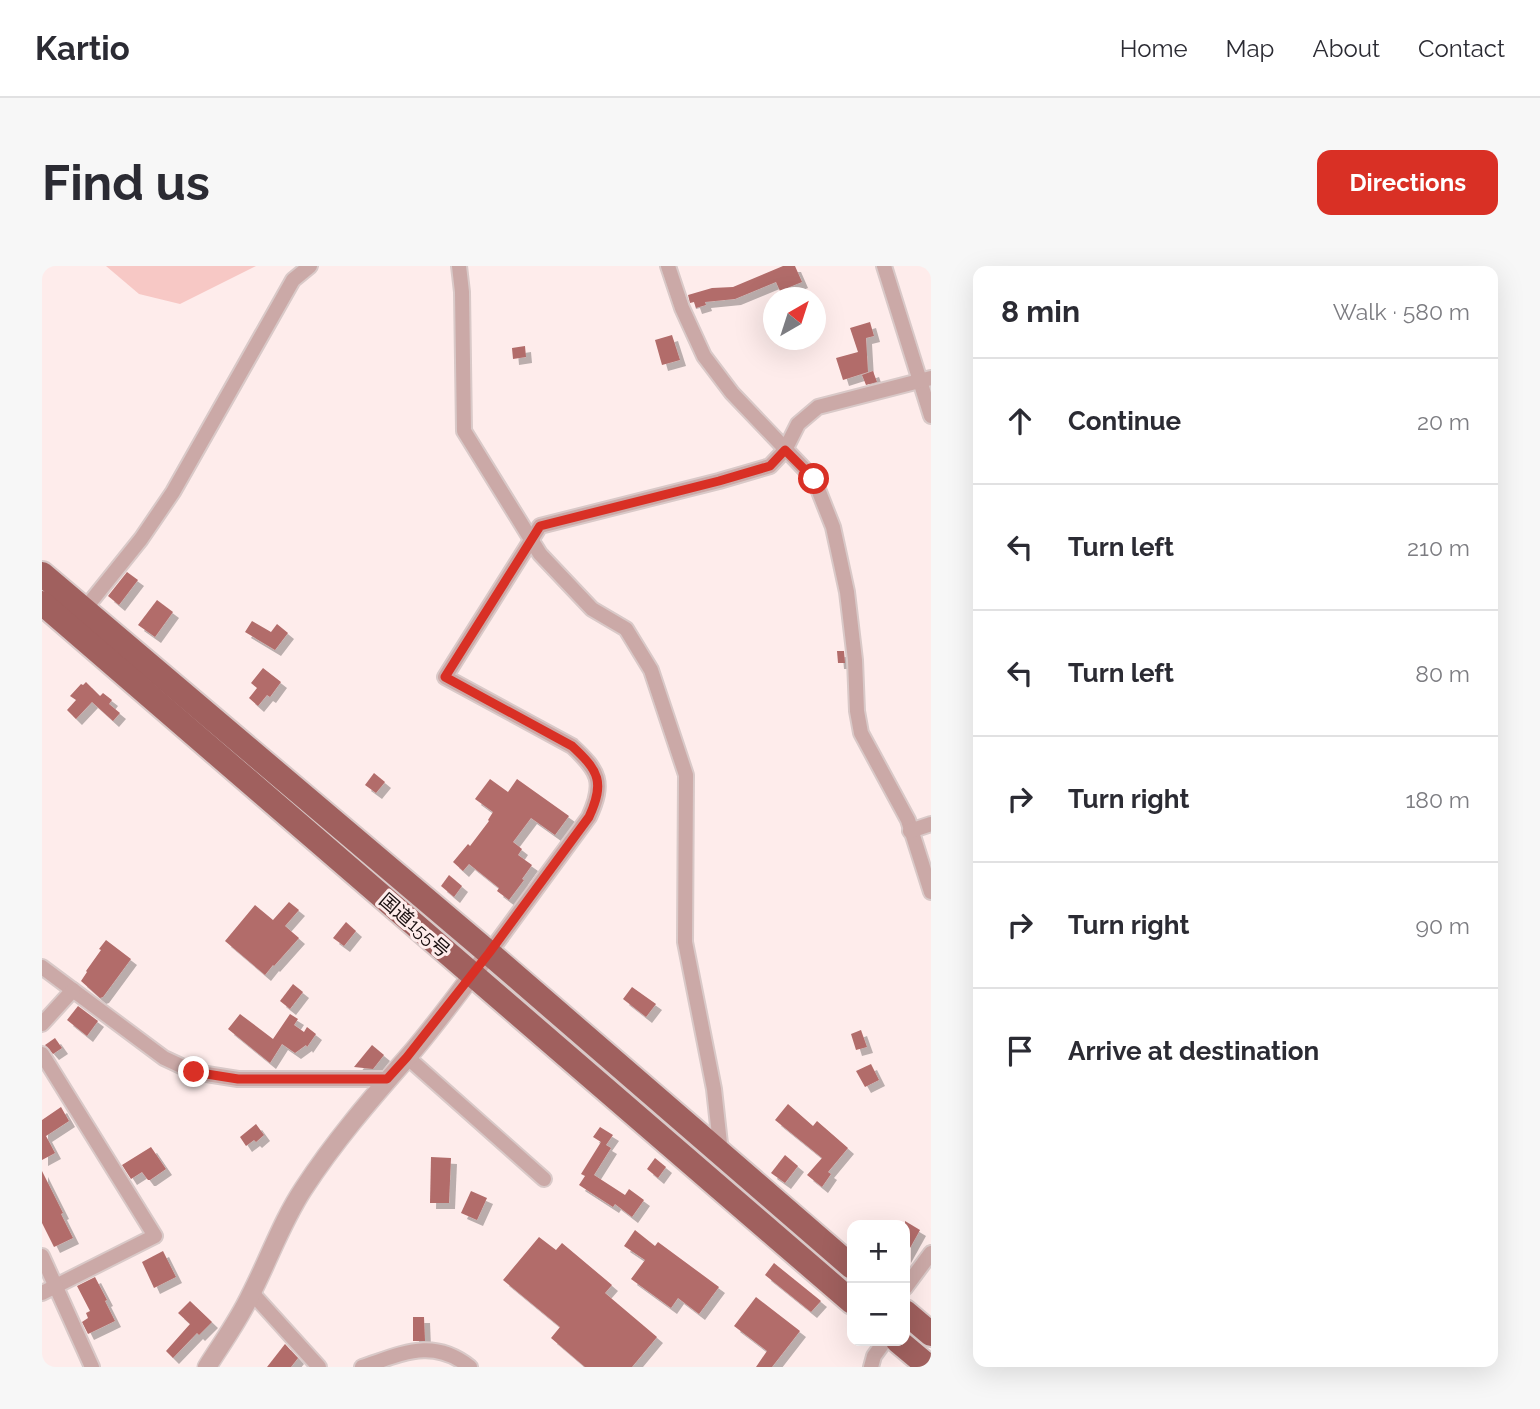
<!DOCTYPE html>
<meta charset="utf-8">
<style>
body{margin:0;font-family:Raleway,"Noto Sans JP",sans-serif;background:#f7f7f7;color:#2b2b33}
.controls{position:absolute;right:21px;bottom:21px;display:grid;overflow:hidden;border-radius:14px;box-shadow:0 7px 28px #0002}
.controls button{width:63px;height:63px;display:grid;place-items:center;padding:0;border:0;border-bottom:2px solid #e1e1e2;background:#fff;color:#2b2b33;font:35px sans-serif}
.compass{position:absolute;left:721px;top:21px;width:63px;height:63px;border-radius:50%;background:#fff;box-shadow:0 7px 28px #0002;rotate:39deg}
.stop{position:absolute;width:21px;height:21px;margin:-16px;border:5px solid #d93025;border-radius:50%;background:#fff}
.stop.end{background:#d93025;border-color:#fff;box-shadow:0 2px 7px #0008}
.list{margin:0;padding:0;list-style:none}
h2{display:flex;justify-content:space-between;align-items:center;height:91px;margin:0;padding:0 28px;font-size:30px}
h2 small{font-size:23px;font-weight:400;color:#7c7c81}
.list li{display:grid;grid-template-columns:46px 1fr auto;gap:21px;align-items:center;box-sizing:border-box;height:126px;padding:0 28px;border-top:2px solid #e1e1e2}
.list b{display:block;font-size:26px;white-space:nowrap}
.list em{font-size:23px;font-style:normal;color:#7c7c81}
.icon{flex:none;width:38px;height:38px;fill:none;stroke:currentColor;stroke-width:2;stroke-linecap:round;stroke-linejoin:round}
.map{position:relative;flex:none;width:889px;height:1101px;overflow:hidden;border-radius:14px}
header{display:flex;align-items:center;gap:42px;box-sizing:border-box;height:98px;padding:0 35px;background:#fff;border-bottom:2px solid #e1e1e2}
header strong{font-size:33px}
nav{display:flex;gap:38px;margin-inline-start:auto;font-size:24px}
.intro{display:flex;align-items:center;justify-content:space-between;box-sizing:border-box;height:168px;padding:0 42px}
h1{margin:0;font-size:49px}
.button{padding:18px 32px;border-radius:14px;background:#d93025;color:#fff;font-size:24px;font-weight:700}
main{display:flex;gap:42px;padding:0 42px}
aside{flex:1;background:#fff;border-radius:14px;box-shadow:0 7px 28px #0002}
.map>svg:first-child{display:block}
</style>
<header>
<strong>Kartio</strong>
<nav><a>Home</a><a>Map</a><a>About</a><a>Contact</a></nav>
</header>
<div class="intro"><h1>Find us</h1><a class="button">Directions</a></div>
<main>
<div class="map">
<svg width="889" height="1101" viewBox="0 0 889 1101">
<defs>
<filter id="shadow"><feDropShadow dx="6" dy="6" stdDeviation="0" flood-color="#0004"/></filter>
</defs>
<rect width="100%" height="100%" fill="#feeceb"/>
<path fill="#f7c8c5" d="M64,0H214L138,38L97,28Z"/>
<g fill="#b26c6a" filter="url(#shadow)">
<path d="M741,0H753L760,16L738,25L734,16L693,33L663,36L664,39L654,42L652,36L648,37L646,29L670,22L691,21Z"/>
<path d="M828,56L832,70L824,72L826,106L801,114L794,92L816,86L808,62Z"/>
<path d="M630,69L638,94L620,99L613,74Z"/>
<path d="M483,80L484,91L471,93L470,82Z"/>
<path d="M831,105L835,116L824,119L820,109Z"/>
<path d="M85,306L96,314L77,339L66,330Z"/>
<path d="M115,334L131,346L113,371L96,359Z"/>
<path d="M210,355L229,366L235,358L246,367L233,384L203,366Z"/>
<path d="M795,385H802L803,397H796Z"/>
<path d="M221,402L239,416L228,431L225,429L216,440L207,432L215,422L209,417Z"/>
<path d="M44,416L58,430L61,427L70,434L67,438L78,447L71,455L50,436L34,453L25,444L34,434L28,430L39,418L41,419Z"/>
<path d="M332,507L343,516L334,527L323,519Z"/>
<path d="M448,513L466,526L475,513L527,550L513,569L489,552L471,576L480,583L476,589L490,599L480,613L482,614L467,634L455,625L457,622L427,598L421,605L411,596L426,578L428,580L447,555L446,554L451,546L433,533Z"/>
<path d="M407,609L420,620L412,631L399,620Z"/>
<path d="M247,636L257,644L243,660L257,672L232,700L231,699L223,709L183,675L213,639L231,654Z"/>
<path d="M304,656L314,665L302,680L291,672Z"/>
<path d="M64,674L89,693L61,731L58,732L39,715L45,706L44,705L59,684L57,683Z"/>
<path d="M251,718L261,726L248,743L238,735Z"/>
<path d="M590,721L614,738L604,751L581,733Z"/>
<path d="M36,740L56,755L45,770L25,754Z"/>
<path d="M198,748L231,773L248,748L256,753L252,759L262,766L265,761L274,768L265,781L264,779L253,787L240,778L228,797L186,763Z"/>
<path d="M819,764L825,781L814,784L809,768Z"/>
<path d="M13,772L20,782L11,788L3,779Z"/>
<path d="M330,779L342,789L331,803L312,801Z"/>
<path d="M829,798L837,814L823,821L814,805Z"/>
<path d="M746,838L771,860L775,855L806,882L786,906L789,908L780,921L765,909L780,892L733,854Z"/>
<path d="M19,841L27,855L4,870L13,887L0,894V854Z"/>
<path d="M214,858L222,869L214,876L212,874L204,880L198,871Z"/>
<path d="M558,861L571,869L564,879L569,882L552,909L583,929L587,923L602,934L590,951L573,938L571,941L537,919L543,910L539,908L559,876L551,871Z"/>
<path d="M109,881L124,903L108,914H106L100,906L89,913L80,899Z"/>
<path d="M743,889L756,900L743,917L729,907Z"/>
<path d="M389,891L409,892L407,937H388Z"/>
<path d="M613,892L624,901L616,912L605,903Z"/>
<path d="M0,905L21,947L19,948L31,972L12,981L0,957Z"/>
<path d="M429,925L445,932L435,954L419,947Z"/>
<path d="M863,955L878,964L863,991Z"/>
<path d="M593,964L613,980L616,976L677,1021L657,1048L636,1032L629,1042L589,1013L603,994L582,980Z"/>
<path d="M497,971L514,984L520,977L570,1019L563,1027L615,1071L590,1101H543L509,1072L518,1061L461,1014Z"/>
<path d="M121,985L134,1011L112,1022L100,996Z"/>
<path d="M732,997L779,1035L769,1046L723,1009Z"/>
<path d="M53,1011L65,1034L63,1035L73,1055L46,1068L40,1056L46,1052L44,1047L48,1045L35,1020Z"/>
<path d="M714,1031L758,1065L730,1101H714L725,1085L692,1060Z"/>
<path d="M148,1035L170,1056L157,1069L155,1067L131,1092L124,1085L148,1058L136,1047Z"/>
<path d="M371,1051H382L383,1075H371Z"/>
<path d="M243,1078L256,1092L249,1101H225Z"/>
</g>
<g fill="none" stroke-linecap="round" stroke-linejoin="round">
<g stroke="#d9c9c8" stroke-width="18">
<g id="minor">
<path d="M417,0L420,26L422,165L498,288L550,343L584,363L609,404L644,509L643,676L672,823L679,887"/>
<path d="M626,0L640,42L662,90L690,127L772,213L791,261L805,326L813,394L815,445L819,467L866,554L889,626"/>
<path d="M842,0L889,150"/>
<path d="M42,344L99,273L131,226L251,14L268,0"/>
<path d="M868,565L889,558"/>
<path d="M447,687L547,551C563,516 557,505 530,480L403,411L498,260L677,215L728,200L743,184L756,158L776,141L889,112"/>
<path d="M0,701L122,792L152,806L196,813H345"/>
<path d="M0,758L31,724"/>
<path d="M0,788L113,970L0,1027"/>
<path d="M365,791L502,913"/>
<path d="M0,990L50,1101"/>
<path d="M863,1022L889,987"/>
<path d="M210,1027L277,1101"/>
<path d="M320,1101C360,1088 390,1071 428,1101"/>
<path d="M829,1101L832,1090L840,1079L841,1075"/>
</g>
</g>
<g stroke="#d9c9c8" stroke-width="21">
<path id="tertiary" d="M165,1101C180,1077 197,1054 209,1028C227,993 240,955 262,922C292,876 328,834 365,792C394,759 420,722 447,687"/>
</g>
<g stroke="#d9c9c8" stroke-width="28">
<g id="trunk">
<path d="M0,308L447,687L810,1001"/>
<path d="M0,337L810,1036"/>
<path d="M863,1046L889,1068"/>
<path d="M856,1075L887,1101"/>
</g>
</g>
<use href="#minor" stroke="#cba9a7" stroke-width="14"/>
<use href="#tertiary" stroke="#cba9a7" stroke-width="18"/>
<use href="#trunk" stroke="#a0605e" stroke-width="24"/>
</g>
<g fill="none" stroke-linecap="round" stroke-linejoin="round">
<path stroke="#d93025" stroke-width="9" d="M152,806L196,813H345L365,791L447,687L547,551C563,516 557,505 530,480L403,411L498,260L677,215L728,200L743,184L772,213"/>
</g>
<g text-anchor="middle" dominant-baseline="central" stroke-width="6" stroke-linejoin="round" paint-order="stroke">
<g font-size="19" fill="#190f0f" stroke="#feeceb">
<text transform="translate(373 659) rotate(41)">国道155号</text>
</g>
</g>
</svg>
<div class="controls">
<button>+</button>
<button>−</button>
</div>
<svg class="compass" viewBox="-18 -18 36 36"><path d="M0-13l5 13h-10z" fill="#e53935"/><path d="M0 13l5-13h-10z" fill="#7c7c81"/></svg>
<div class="stop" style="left:772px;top:213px"></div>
<div class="stop end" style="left:152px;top:806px"></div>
</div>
<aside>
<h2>8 min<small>Walk · 580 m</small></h2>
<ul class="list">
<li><svg class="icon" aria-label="ahead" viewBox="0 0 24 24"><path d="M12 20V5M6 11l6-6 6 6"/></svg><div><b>Continue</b></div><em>20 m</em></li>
<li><svg class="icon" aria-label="left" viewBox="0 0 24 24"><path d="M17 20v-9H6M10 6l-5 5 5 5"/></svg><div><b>Turn left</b></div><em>210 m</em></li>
<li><svg class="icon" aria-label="left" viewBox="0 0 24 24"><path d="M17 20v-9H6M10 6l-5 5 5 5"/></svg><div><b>Turn left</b></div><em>80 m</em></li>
<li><svg class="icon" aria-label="right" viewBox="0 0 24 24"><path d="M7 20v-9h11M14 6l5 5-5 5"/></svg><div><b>Turn right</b></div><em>180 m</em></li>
<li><svg class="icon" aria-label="right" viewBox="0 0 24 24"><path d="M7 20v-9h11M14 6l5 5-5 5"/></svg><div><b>Turn right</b></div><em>90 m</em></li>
<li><svg class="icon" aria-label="arrive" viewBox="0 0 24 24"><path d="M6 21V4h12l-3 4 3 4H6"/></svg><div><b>Arrive at destination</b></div></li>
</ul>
</aside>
</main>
